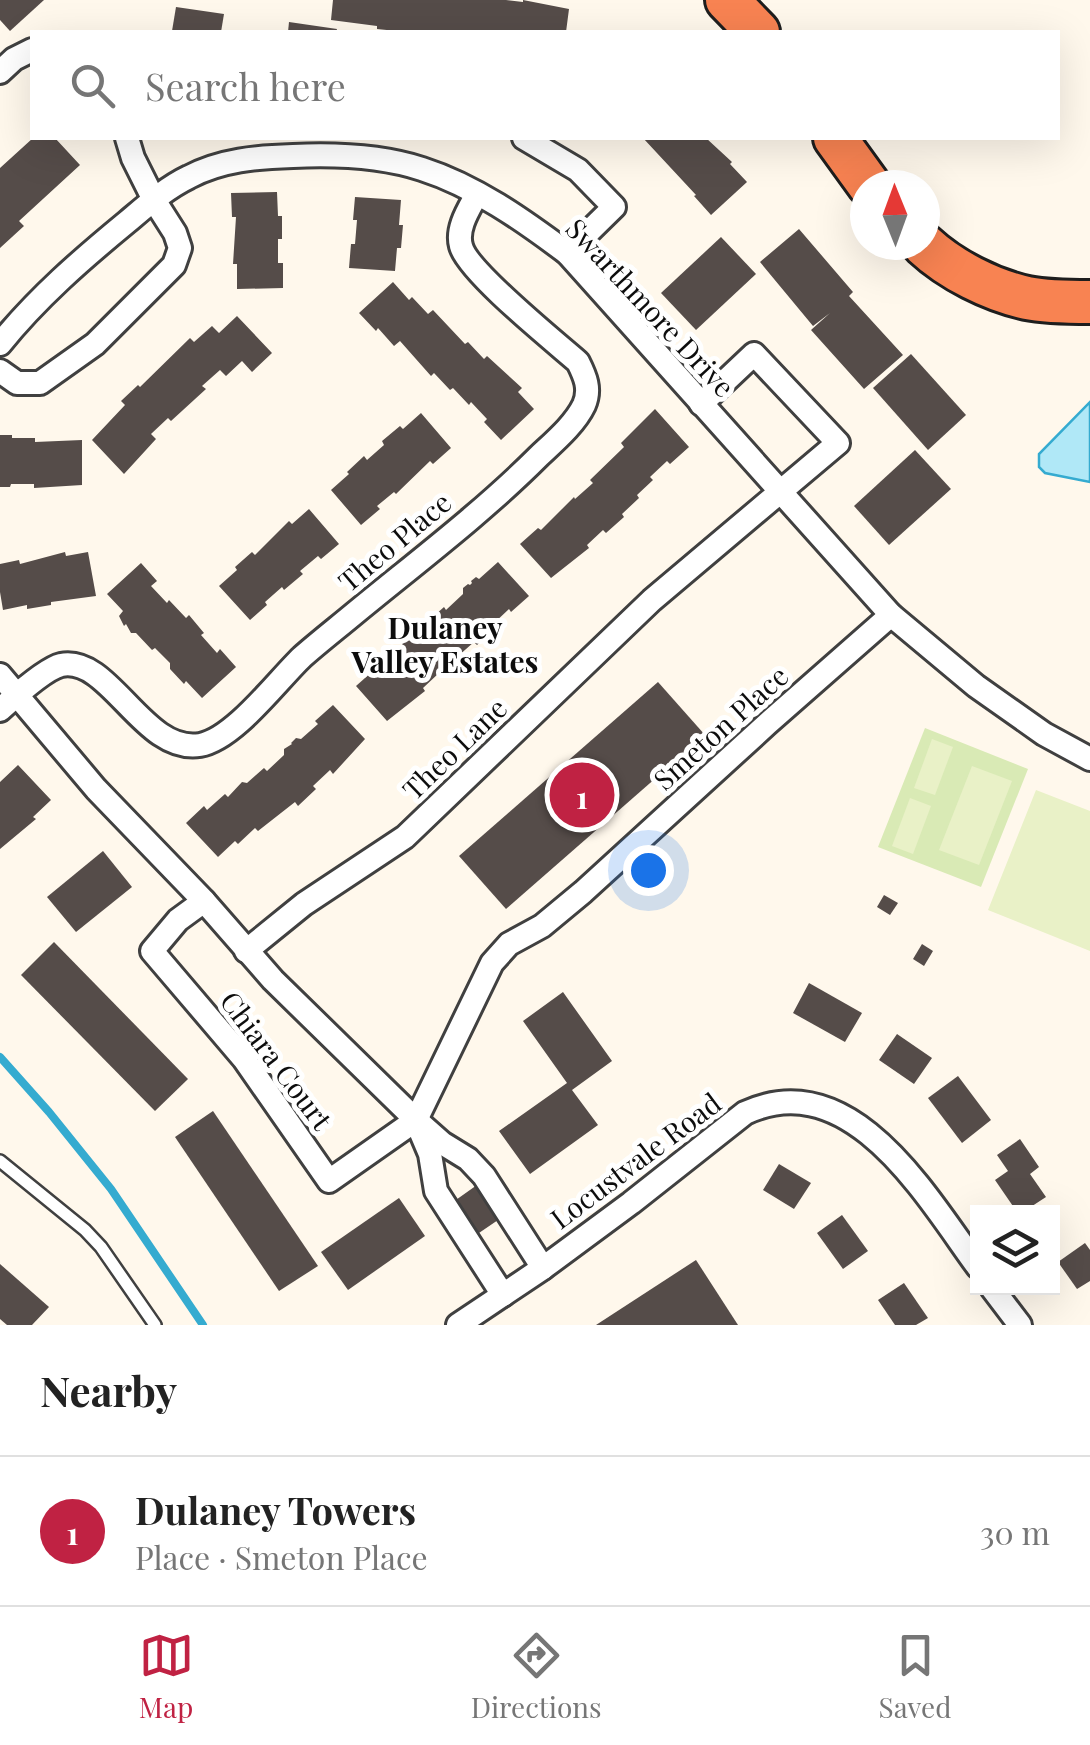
<!DOCTYPE html>
<meta charset="utf-8">
<style>
body{margin:0;font-family:"Playfair Display",serif;background:#f2f2f2;color:#222}
.controls{position:absolute;right:30px;bottom:30px;display:grid;overflow:hidden;border-radius:0px;box-shadow:0 10px 40px #0002}
.controls button{width:90px;height:90px;display:grid;place-items:center;padding:0;border:0;border-bottom:2px solid #e0e0e0;background:#fff;color:#222;font:50px sans-serif}
.compass{position:absolute;left:850px;top:170px;width:90px;height:90px;border-radius:50%;background:#fff;box-shadow:0 10px 40px #0002;rotate:359deg}
.you{position:absolute;left:648px;top:870px;width:35px;height:35px;margin:-25px;border:8px solid #fff;border-radius:50%;background:#1a73e8;box-shadow:0 0 0 15px #1a73e833}
.badge{display:grid;place-items:center;width:65px;height:65px;border-radius:50%;background:#c02243;color:#fff;font-size:32px;font-weight:700}
.pin{position:absolute;translate:-50% -50%;border:5px solid #fff;box-shadow:0 2px 10px #0006}
.list{margin:0;padding:0;list-style:none}
h2{display:flex;justify-content:space-between;align-items:center;height:130px;margin:0;padding:0 40px;font-size:42px}
h2 small{font-size:32px;font-weight:400;color:#767676}
.list li{display:grid;grid-template-columns:65px 1fr auto;gap:30px;align-items:center;box-sizing:border-box;height:150px;padding:0 40px;border-top:2px solid #e0e0e0}
.list b{display:block;font-size:38px;white-space:nowrap}
.list p{margin:0;font-size:32px;white-space:nowrap;color:#767676}
.list em{font-size:32px;font-style:normal;color:#767676}
.icon{flex:none;width:55px;height:55px;fill:none;stroke:currentColor;stroke-width:2;stroke-linecap:round;stroke-linejoin:round}
.map{position:relative;flex:none;width:1090px;height:1325px;overflow:hidden}
.search{position:absolute;background:#fff;box-shadow:0 10px 40px #0002;left:30px;right:30px;top:30px;height:110px;display:flex;align-items:center;gap:25px;box-sizing:border-box;padding:0 35px;border-radius:0px;color:#767676;font-size:38px}
.sheet{height:280px;background:#fff}
nav{display:flex;justify-content:space-around;align-items:center;box-sizing:border-box;height:140px;border-top:2px solid #e0e0e0;background:#fff;font-size:28px;color:#767676}
nav a{display:grid;justify-items:center;gap:5px}
nav .on{color:#c02243}
.map>svg:first-child{display:block}
</style>
<div class="map">
<svg width="1090" height="1325" viewBox="0 0 1090 1325">
<rect width="100%" height="100%" fill="#fff8ec"/>
<path fill="#d9eab5" d="M925,728L1028,769L981,887L878,847Z"/>
<g fill="#e9f1c7">
<path d="M932,739L953,747L935,795L914,788Z"/>
<path d="M972,766L1012,781L979,865L939,850Z"/>
<path d="M1036,790L1090,811V951L988,910Z"/>
<path d="M910,798L931,806L913,854L892,846Z"/>
</g>
<path fill="#b0e8f7" stroke="#35abd0" stroke-width="2.5" d="M1090,402V482L1045,473L1039,467V454Z"/>
<g fill="none" stroke-linecap="round" stroke-linejoin="round">
<path stroke="#35abd0" stroke-width="8" d="M0,1057L49,1112L111,1189L203,1325"/>
</g>
<g fill="#554c49">
<path d="M0,0H44L10,31L0,20Z"/>
<path d="M333,0H506L523,2V0L569,9L566,32H406L377,29V26L331,20Z"/>
<path d="M176,7L224,14L221,32H175L172,31Z"/>
<path d="M289,22L337,29L336,32H288Z"/>
<path d="M33,138H55L80,165L19,221L24,226L0,248V168Z"/>
<path d="M643,138H706L732,162L730,164L747,182L711,215L694,196L696,195Z"/>
<path d="M277,192L278,216H282V239H278V263H283V288L237,289V264H233L236,217H232L231,193Z"/>
<path d="M355,197L401,200L399,225H403L401,248H397L395,271L349,268L351,244H355L357,220H353Z"/>
<path d="M799,229L853,292L849,296L903,355L864,389L811,330L830,313L813,326L760,262Z"/>
<path d="M721,237L756,274L696,330L661,293Z"/>
<path d="M393,282L409,300L412,297L428,314L433,310L465,344L468,342L484,359L487,356L522,388L518,392L534,409L501,440L484,422L487,419L471,402L469,405L453,388L450,390L434,373L431,376L400,341L394,346L378,328L376,331L359,313Z"/>
<path d="M237,316L272,353L252,372L242,361L226,376L220,370L202,386L206,389L171,421L168,418L151,434L156,439L124,474L92,440L125,405L121,401L138,385L140,387L190,338L194,342L212,326L219,333Z"/>
<path d="M911,354L966,415L928,450L873,388Z"/>
<path d="M655,409L689,447L670,464L667,461L650,477L653,480L637,495L639,498L622,514L624,517L606,533L603,530L587,545L589,548L551,578L520,544L538,528L541,530L574,497L575,499L593,483L590,480L624,447L621,443Z"/>
<path d="M421,413L451,448L433,464L430,461L396,494L394,492L377,506L380,509L361,525L331,490L349,474L347,472L364,456L367,460L384,445L382,441L400,426L403,429Z"/>
<path d="M0,435H12V438H35V442L82,440V485L34,488V484H11L10,487H0Z"/>
<path d="M915,450L951,489L889,545L854,506Z"/>
<path d="M309,509L339,544L321,559L318,556L300,571L303,574L284,590L282,587L265,602L267,605L250,620L219,586L237,570L235,567L252,552L255,555L289,521L292,524Z"/>
<path d="M65,552L66,556L88,552L96,596L51,602V605L27,609V605L3,610L0,592V564L19,560L20,564Z"/>
<path d="M498,562L529,596L511,612L509,609L492,625L495,628L477,645L474,642L457,657L460,659L442,676L439,673L423,688L425,691L387,721L356,686L374,670L377,673L394,658L392,655L395,653L394,652L403,646L402,644L406,639L411,641L429,625L426,623L444,607L446,610L463,594V588L468,584L470,585L472,583L471,581L476,577L479,579Z"/>
<path d="M141,563L157,581L151,586L167,603L169,600L186,618L189,615L204,633L201,635L217,653L220,649L236,667L202,698L186,681L184,684L170,669V663L155,648L152,650L136,633H131L126,624L124,626L119,616L123,611L107,594Z"/>
<path d="M658,682L705,735L506,909L459,856Z"/>
<path d="M333,705L365,739L333,774L330,770L313,786L316,789L298,806L295,802L258,831L255,828L238,844L235,841L218,857L186,823L204,806L207,810L225,794L228,797L242,782L247,783L264,768L267,771L284,755V749L292,744L291,743L296,738L301,739L318,724L315,721Z"/>
<path d="M18,765L51,800L33,817L36,819L0,849V782Z"/>
<path d="M103,851L132,887L76,932L47,897Z"/>
<path d="M884,895L898,903L890,915L877,907Z"/>
<path d="M54,942L188,1079L155,1111L21,975Z"/>
<path d="M922,944L933,951L924,966L913,959Z"/>
<path d="M809,983L862,1013L845,1042L793,1013Z"/>
<path d="M563,992L612,1061L572,1090L598,1125L530,1174L499,1131L567,1083L523,1021Z"/>
<path d="M897,1034L932,1058L914,1084L879,1060Z"/>
<path d="M958,1076L991,1120L962,1143L928,1098Z"/>
<path d="M213,1111L318,1266L279,1291L175,1137Z"/>
<path d="M1020,1139L1039,1167L1030,1174L1046,1197L1023,1212H1017L995,1180L1008,1171L997,1155Z"/>
<path d="M779,1164L811,1183L794,1209L763,1190Z"/>
<path d="M477,1185L501,1218L476,1235L453,1202Z"/>
<path d="M399,1198L425,1236L348,1290L321,1252Z"/>
<path d="M842,1215L868,1251L843,1269L817,1233Z"/>
<path d="M1085,1243L1090,1250V1281L1077,1289L1058,1262Z"/>
<path d="M696,1260L738,1325H596Z"/>
<path d="M0,1264L49,1307L32,1325H7L0,1319Z"/>
<path d="M904,1283L928,1318L916,1325H895L878,1300Z"/>
</g>
<g fill="none" stroke-linecap="round" stroke-linejoin="round">
<g stroke="#404040" stroke-width="16">
<path id="lane" d="M0,1161L85,1230L101,1247L155,1325"/>
</g>
<g stroke="#404040" stroke-width="28">
<g id="street">
<path d="M0,72L14,59L32,50"/>
<path d="M524,138L578,170L614,207L567,253"/>
<path d="M0,344C37,298 82,259 127,222C146,206 166,188 189,177C221,160 257,157 293,156C335,154 382,156 422,169C475,186 523,220 567,253L891,615L976,686L1044,734L1090,759"/>
<path d="M0,371L17,383H40L95,344L174,265L180,248L175,233L154,200L133,158L127,138"/>
<path d="M0,675L96,789L204,901L273,980L416,1120L442,1143L468,1159L484,1176L543,1268"/>
<path d="M0,710C13,698 45,669 61,665C110,655 143,754 200,745C234,739 276,682 302,657C319,642 337,628 355,613C417,562 482,513 539,456C555,441 575,424 584,405C591,389 585,376 578,362C554,341 467,271 461,246C456,228 469,209 477,194"/>
<path d="M204,901L178,920L152,951L244,1059L329,1181L416,1120L492,963L509,944L542,926L583,892L767,724L891,615"/>
<path d="M246,951L304,904L405,837L652,600L838,443L754,354L701,404"/>
<path d="M419,1128L430,1154L436,1191L503,1295"/>
<path d="M992,1288L1020,1325"/>
<path d="M458,1325L543,1268L631,1203L745,1113C851,1064 926,1196 978,1267"/>
</g>
</g>
<g stroke="#1e1e1e" stroke-width="48">
<g id="highway">
<path d="M727,0L758,32"/>
<path d="M835,138L869,185"/>
<path d="M924,245C951,270 991,290 1027,298C1047,302 1070,302 1090,302"/>
</g>
</g>
<use href="#lane" stroke="#fff" stroke-width="11"/>
<use href="#street" stroke="#fff" stroke-width="22"/>
<use href="#highway" stroke="#f88352" stroke-width="42"/>
</g>
<g text-anchor="middle" dominant-baseline="central" stroke-width="10" stroke-linejoin="round" paint-order="stroke">
<g font-size="28" fill="#0d0d0d" stroke="#fff">
<text transform="translate(651 307) rotate(47)">Swarthmore Drive</text>
<text transform="translate(394 541) rotate(-40)">Theo Place</text>
<text transform="translate(720 727) rotate(-42)">Smeton Place</text>
<text transform="translate(454 748) rotate(-44)">Theo Lane</text>
<text transform="translate(277 1060) rotate(53)">Chiara Court</text>
<text transform="translate(635 1160) rotate(-37)">Locustvale Road</text>
</g>
<g font-size="30" font-weight="bold" fill="#0d0d0d" stroke="#fff">
<text x="445" y="627">Dulaney<tspan x="445" dy="34">Valley Estates</tspan></text>
</g>
</g>
</svg>
<div class="controls">
<button><svg class="icon" aria-label="layers" viewBox="0 0 24 24"><path d="M12 4l9 5-9 5-9-5zM3 14l9 5 9-5"/></svg></button>
</div>
<svg class="compass" viewBox="-18 -18 36 36"><path d="M0-13l5 13h-10z" fill="#e53935"/><path d="M0 13l5-13h-10z" fill="#767676"/></svg>
<div class="you"></div>
<div class="pin badge" style="left:582px;top:795px">1</div>
<div class="search"><svg class="icon" aria-label="search" viewBox="0 0 24 24"><circle cx="10" cy="10" r="6"/><path d="M15 15l6 6"/></svg>Search here</div>
</div>
<section class="sheet">
<h2>Nearby<small></small></h2>
<ul class="list">
<li><span class="badge">1</span><div><b>Dulaney Towers</b><p>Place · Smeton Place</p></div><em>30 m</em></li>
</ul>
</section>
<nav>
<a class="on"><svg class="icon" aria-label="map" viewBox="0 0 24 24"><path d="M3 6l6-2 6 2 6-2v14l-6 2-6-2-6 2zM9 4v14M15 6v14"/></svg>Map</a>
<a><svg class="icon" aria-label="directions" viewBox="0 0 24 24"><path d="M12 3l9 9-9 9-9-9zM9 14v-3h6M13 9l2 2-2 2"/></svg>Directions</a>
<a><svg class="icon" aria-label="saved" viewBox="0 0 24 24"><path d="M7 4h10v16l-5-4-5 4z"/></svg>Saved</a>
</nav>
